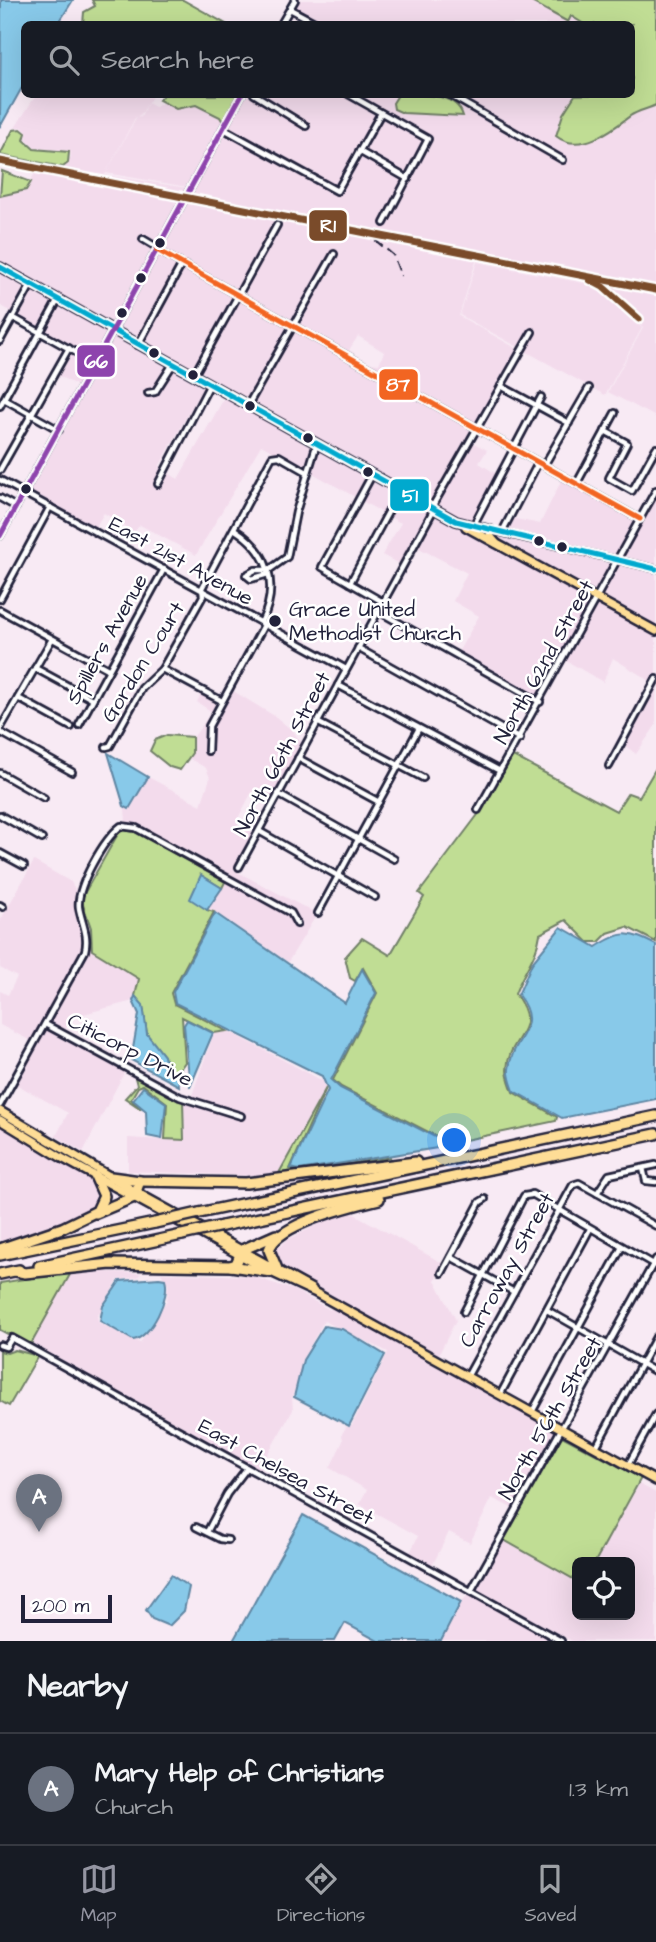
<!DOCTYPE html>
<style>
body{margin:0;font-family:"Architects Daughter",sans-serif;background:#20242c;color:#f1f3f6}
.controls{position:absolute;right:21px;bottom:21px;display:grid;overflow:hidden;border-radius:10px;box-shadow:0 7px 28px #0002}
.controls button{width:63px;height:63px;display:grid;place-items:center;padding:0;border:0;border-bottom:2px solid #363941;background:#171b24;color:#f1f3f6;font:35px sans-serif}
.scale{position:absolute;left:21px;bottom:18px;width:91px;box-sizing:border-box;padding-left:7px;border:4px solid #22223b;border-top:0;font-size:19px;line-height:24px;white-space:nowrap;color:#22223b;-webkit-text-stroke:5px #fff;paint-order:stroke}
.you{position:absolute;left:455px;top:1141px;width:24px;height:24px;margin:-18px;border:5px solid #fff;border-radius:50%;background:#1a73e8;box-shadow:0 0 0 10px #1a73e833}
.badge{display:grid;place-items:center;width:46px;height:46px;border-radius:50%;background:#9495a2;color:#fff;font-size:23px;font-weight:700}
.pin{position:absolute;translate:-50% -58px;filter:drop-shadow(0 2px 4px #0008)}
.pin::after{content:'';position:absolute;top:37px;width:24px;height:21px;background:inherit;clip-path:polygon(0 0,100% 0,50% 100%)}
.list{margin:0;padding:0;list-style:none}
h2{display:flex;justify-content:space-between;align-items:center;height:91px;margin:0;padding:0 28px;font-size:30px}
h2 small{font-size:23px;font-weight:400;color:#9ea1a6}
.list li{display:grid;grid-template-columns:46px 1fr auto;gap:21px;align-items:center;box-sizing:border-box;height:112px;padding:0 28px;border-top:2px solid #363941}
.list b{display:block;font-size:26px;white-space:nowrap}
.list p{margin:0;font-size:23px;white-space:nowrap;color:#9ea1a6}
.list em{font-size:23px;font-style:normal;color:#9ea1a6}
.icon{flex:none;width:38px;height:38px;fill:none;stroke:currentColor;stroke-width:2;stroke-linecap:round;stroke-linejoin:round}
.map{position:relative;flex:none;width:656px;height:1641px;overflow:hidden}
.search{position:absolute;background:#171b24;box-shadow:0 7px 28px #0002;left:21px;right:21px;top:21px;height:77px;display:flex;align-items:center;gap:18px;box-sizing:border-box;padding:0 24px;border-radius:10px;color:#9ea1a6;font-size:26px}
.sheet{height:203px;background:#171b24}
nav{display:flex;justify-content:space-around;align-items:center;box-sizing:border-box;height:98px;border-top:2px solid #363941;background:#171b24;font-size:19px;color:#9ea1a6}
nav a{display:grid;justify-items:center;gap:4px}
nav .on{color:#9495a2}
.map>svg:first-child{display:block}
</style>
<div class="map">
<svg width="656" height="1641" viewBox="0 0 656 1641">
<rect width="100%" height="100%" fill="#f8eaf4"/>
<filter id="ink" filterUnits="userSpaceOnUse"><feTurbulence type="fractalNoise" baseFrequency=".0143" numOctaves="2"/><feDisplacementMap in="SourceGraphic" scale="14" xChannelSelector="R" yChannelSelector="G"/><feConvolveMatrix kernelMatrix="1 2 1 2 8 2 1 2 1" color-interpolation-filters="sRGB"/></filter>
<g filter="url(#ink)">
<g fill="#f3dbec" fill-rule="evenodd">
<path d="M298,0H656V293L381,241L382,232L188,194L246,95H443L515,132L450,95L632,94V24H325L294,7Z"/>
<path d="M36,95H162H153L140,116L135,118L105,175L187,188L207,155L158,246L142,237L141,240L156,249L112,328L0,265V196L26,190L38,167L0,156L62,168L71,157L70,151L34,148L26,139L27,132L22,127L15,128Z"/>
<path d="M165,101L176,109L196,104L220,117L224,124L187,187L106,173L136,118L141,117L148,103L155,107Z"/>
<path d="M189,196L381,234V242L560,277L476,261L459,316L521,351L477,426L241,293L279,224L277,223L238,292L160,249ZM358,336L384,352L379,364L369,363L349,350Z"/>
<path d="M158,252L180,265L138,343L115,330Z"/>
<path d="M477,262L594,285L642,328L605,395L460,315Z"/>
<path d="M183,267L237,295L193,373L141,344Z"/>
<path d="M0,269L29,286L14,313L0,305Z"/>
<path d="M595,284L656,295V417L608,392L643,328Z"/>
<path d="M32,287L56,301L41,328L16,316Z"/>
<path d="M239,297L292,325L247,403L196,374Z"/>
<path d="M59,303L110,331L94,360L43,332Z"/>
<path d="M295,327L476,429L432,505L250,405Z"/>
<path d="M113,333L171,364L154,391L147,395L157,393L173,366L205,383L159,467L178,479L226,395L315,444L306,469L261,445L196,555L140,525L134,532L104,513L95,528L27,491Z"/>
<path d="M69,351L92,363L80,387L55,374Z"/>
<path d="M472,442L487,450L479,463L498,475L472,524L434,507Z"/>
<path d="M318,445L370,475L357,498L309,471Z"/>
<path d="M373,477L398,491L385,514L360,500Z"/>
<path d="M563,477L638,519L617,558L504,531L511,518L540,524Z"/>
<path d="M401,492L431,509L401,565L382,555L401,523L388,516Z"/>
<path d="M656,493V567L620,559L641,519Z"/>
<path d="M434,511L594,599L539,700L457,654L479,616L453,601L467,573L415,546Z"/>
<path d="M492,532L615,561L596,596L494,539Z"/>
<path d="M619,562L656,571V629L599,597Z"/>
<path d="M597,601L656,633V676L620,743L617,740L650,681L613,658L603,682L565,660Z"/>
<path d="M656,682V725L636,754L623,744Z"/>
<path d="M230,689L276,717L294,732L303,746L272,802L253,790L236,822L255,834L234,870L317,914L288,962L209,908L224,883L135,832L126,830V827L135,829L290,915L296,926L299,924L292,912L136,826L126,824L125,807L130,809L148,777L201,805L210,778L206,768L190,759L192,739L212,712L197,702L202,692L220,702L210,726Z"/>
<path d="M34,861L71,882L77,893L78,910L86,941L84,951L33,1042L0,1025V991L8,995L17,977L0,968V921Z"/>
<path d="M81,899L91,928L92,950L139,980L133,1001L72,1017L64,1032L47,1023L87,952L89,940Z"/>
<path d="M45,1026L126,1069L83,1152L56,1136L68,1113L14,1083Z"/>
<path d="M228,1031L323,1081L326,1088L279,1173L283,1177L128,1171V1138L162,1140L185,1136L183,1100L242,1117L243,1114L191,1098L214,1033Z"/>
<path d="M0,1124L96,1182L102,1193L96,1204L51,1230L0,1247Z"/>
<path d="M347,1210L444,1264L435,1280L456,1320L437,1358L274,1261L276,1250L287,1240Z"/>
<path d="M72,1271L141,1273L138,1277L118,1280L97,1317L99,1323L140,1343L167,1300L168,1285L161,1273L251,1276L294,1290L330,1310L333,1305L561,1430L514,1509L492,1498L470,1543L449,1532L431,1568L409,1555L418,1536L359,1504L367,1490L330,1468L343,1441L342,1434L346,1427L352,1425L388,1352L324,1321L301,1362L299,1379L292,1396L293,1410L257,1472L30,1346Z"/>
<path d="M639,1484L656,1493V1641H572L477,1591L504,1541L577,1581V1615H630V1562H595Z"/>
<path d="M470,1593L557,1641H441L461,1602Z"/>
</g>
<g fill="#c0dd94" stroke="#718068" stroke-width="2">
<path d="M92,0H183L226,24H83L84,12L95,6Z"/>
<path d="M528,0H656V105C648,109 637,111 630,116C612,130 580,155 556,136L563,114L575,95L632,94V24H584L571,16L568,22Z"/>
<path d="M163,95H240L224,124L220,117L196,105L176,109L159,100Z"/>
<path d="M398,95C418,95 456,91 463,116L403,113L394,109L393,103Z"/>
<path d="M21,129L26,133L24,140L34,149L69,152L68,163L63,167L0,155L13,130Z"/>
<path d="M2,171L31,182L26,190L0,196Z"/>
<path d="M167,735L192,737V753L180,770L170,767L150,751L155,740Z"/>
<path d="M513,756L616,811L628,793L639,797L656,768V942L627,927L608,933L599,942H588L566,920L540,934C537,957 523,972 515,994C544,1031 508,1035 507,1070C507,1077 511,1086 513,1092L557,1117L556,1121L441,1145L440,1138L341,1087L333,1080L377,993L363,968L355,981L350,978L345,957L362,938L390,955L424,897L419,893L480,812Z"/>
<path d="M125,830L135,832L225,882L222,888L201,875L207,910L214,912L171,993L174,1004L227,1031L214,1033L182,1017L185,1062L177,1073H167L164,1056L147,1034L143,1006L135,996L139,979L92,950L91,928L81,899L119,832Z"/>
<path d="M134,1074L183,1100L184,1140L165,1139L167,1103L143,1085L138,1087L131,1099L141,1109L125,1098L137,1085Z"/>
<path d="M326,1088L290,1169L299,1172L391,1157L283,1177L279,1173Z"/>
<path d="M72,1271L30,1346L0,1330V1283Z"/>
<path d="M15,1350L38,1356L9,1406L0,1401V1351L7,1353Z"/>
<path d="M562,1436L641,1478L595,1562H577V1581L504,1540Z"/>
</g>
<g fill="#88c9e9" stroke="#5f86a3" stroke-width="2">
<path d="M1,0H73L58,24H24V84L0,127Z"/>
<path d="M108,753L148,777L129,809L124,806Z"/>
<path d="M201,875L222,888L207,910L190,899Z"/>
<path d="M215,913L345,1003L362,969L376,993L331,1080L340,1088L439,1139L437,1148L299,1170L291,1168L328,1090L322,1076L175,1003L173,992Z"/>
<path d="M561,927L596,947C622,930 628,931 656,945V1099L562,1118L514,1091C512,1085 508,1076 509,1069C512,1036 544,1029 518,995L532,963Z"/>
<path d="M135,996L143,1005L147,1034L164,1056L167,1073L178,1072L179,1086L131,1060L139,1014L133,1001Z"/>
<path d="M187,1020L213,1033L190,1087L184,1025Z"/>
<path d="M143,1087L166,1103L162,1139L147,1136L146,1111L133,1100Z"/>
<path d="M159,1278L165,1279C171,1296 151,1338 133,1340L100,1321L103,1306L120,1281Z"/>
<path d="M324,1326L342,1329L385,1355L349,1426L294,1397L303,1360Z"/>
<path d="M303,1515L461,1602L441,1641H378L345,1623L335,1641H233Z"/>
<path d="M171,1575L189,1587L184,1611L169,1626L152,1619L146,1610Z"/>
</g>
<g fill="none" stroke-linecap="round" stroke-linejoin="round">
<g stroke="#5f86a3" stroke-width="2">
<path d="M333,352L411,395"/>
<path d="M348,353L371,366"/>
<path d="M393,379L442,406"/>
</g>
<g stroke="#22223b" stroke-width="10">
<g id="minor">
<path d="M290,9L318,24"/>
<path d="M281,24L295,0"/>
<path d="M254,94L306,126"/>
<path d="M348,94L428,139L384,223"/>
<path d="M448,94L563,160"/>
<path d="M224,129L337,191L381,113"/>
<path d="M359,151L408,179"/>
<path d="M143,239L158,248"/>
<path d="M157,250L640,519"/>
<path d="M14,318L95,363"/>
<path d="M0,341L31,285"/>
<path d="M138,345L182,264"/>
<path d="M194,375L277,225"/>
<path d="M501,386L569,423"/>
<path d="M148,393L155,392L173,364"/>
<path d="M4,399L59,430"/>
<path d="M248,405L334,254"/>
<path d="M0,406L58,300"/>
<path d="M605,431L627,443L609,478L632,491L656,448"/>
<path d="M0,470L69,348"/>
<path d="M372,475L322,567L383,602"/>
<path d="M0,480L346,669"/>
<path d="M577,483L615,413"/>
<path d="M158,484L210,384"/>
<path d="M0,498L16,507"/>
<path d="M432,507L532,332"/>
<path d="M473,526L541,397"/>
<path d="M234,529C269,551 280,585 261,623"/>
<path d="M491,530L656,569"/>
<path d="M502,532L537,465L546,462L589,388"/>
<path d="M0,536L242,94"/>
<path d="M269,570H255L246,575L251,579L268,574L269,570L287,557L296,512L317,443"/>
<path d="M350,583L400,490"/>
<path d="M0,599L50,507"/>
<path d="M0,610L108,669"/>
<path d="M378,611L540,702"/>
<path d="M358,648L520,739"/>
<path d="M35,668L92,699"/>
<path d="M162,669L222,701"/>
<path d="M338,685L500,771"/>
<path d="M18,698L71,727"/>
<path d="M317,722L423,778"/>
<path d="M79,725L164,569"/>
<path d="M0,729L52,639"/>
<path d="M0,732L72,772"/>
<path d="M106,747L110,746L142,688L162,669L203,596L202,588L272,457L279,456L307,472"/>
<path d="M208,751L209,726L264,625"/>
<path d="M298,758L379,802"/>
<path d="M609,766L656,679"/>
<path d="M0,773L44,798"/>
<path d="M278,794L394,859"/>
<path d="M478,810L656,490"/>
<path d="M0,815L42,839"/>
<path d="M259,831L375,897"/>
<path d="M0,853L24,866"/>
<path d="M239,867L434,509"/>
<path d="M0,905L3,907"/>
<path d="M318,913L418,730"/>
<path d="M45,1024L180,1097L241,1116"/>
<path d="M0,1105L85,951C89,935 82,924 79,908C76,887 104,839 121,826L136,828L291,913L297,924"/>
<path d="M643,1168L646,1181L656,1182"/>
<path d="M597,1193L609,1175L656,1165"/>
<path d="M532,1194L655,1265"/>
<path d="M451,1257L514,1292"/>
<path d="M442,1273L480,1202L485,1199"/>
<path d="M547,1310L656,1372"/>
<path d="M464,1312L524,1196L531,1195"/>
<path d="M0,1345L6,1347L12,1338L561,1641"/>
<path d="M467,1377L573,1185L579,1183L656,1226"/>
<path d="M500,1395L590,1229"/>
<path d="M532,1412L622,1247"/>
<path d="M596,1447L656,1337"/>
<path d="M628,1465L656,1414"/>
<path d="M196,1527L220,1539L228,1540"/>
<path d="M207,1532L227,1494L247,1468"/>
<path d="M471,1591L656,1259"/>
</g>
</g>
<g stroke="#22223b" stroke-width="12">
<g id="major">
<path d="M0,267L456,521L491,530L490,536L496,543"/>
<path d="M466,527L656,631"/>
<path d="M0,1111L136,1192L312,1289"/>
<path d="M0,1120L62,1158L271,1272L314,1292L656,1481"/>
</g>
</g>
<g stroke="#22223b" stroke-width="14">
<g id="highway">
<path d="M111,1177L140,1181L246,1183L416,1162"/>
<path d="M96,1213L134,1197L140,1181"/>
<path d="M199,1213L656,1116"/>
<path d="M222,1226L656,1134"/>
<path d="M0,1249L62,1228L97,1211L104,1196L95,1176"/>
<path d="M0,1255L155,1223"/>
<path d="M39,1266L182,1235"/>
<path d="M231,1266L236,1264L242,1250L276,1235"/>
<path d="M277,1269L269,1250C276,1224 354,1205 379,1199"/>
<path d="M15,1271L25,1273L111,1264L231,1266L271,1272"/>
<path d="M0,1274L19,1270"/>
</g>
</g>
<use href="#minor" stroke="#fff" stroke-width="4.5"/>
<use href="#major" stroke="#fedd96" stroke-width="7"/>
<use href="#highway" stroke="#fedd96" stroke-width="9"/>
<g stroke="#22223b" stroke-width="2" stroke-dasharray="10 5" stroke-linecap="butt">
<path d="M194,199L630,287"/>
<path d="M375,240L393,255L401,276"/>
<path d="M596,283L639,319"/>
</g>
<g stroke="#22223b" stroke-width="14" stroke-linecap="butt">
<g id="highway-bridge">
<path d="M155,1223L199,1213"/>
<path d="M182,1235L222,1226"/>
</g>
</g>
<use href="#highway-bridge" stroke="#fedd96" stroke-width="9"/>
<g stroke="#fff" stroke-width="10">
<path id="bus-1" d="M0,267L456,521L656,569"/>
</g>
<g stroke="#fff" stroke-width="10">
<path id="bus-2" d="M0,536L242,94"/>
</g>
<g stroke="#fff" stroke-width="10">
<path id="bus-3" d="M157,250L640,519"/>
</g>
<use href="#bus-1" stroke="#00a9ce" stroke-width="5"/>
<use href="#bus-2" stroke="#8e44ad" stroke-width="5"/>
<use href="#bus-3" stroke="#f26522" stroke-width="5"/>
<g stroke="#fff" stroke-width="12">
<g id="rail-1">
<path d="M0,161L656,290"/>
<path d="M590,280L603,287L639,319"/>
</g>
</g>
<use href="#rail-1" stroke="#7a4b2a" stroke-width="7"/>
</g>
</g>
<g fill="#22223b" stroke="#fff" stroke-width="2.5">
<circle cx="160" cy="243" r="6"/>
<circle cx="141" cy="278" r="6"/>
<circle cx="122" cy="313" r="6"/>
<circle cx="154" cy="353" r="6"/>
<circle cx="193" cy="375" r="6"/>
<circle cx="250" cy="406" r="6"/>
<circle cx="308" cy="438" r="6"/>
<circle cx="368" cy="472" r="6"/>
<circle cx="26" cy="489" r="6"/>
<circle cx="539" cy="541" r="6"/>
<circle cx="562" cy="547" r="6"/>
<circle cx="275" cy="621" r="7"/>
</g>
<g text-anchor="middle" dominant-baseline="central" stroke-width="5" stroke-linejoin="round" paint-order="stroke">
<g font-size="21" fill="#22223b" stroke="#fff">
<text transform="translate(181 561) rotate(29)">East 21st Avenue</text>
<text transform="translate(107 639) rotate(-61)">Spillers Avenue</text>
<text transform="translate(143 662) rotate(-58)">Gordon Court</text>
<text transform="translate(544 662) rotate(-61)">North 62nd Street</text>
<text transform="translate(282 754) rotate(-62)">North 66th Street</text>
<text transform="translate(130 1050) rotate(27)">Citicorp Drive</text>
<text transform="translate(507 1270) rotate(-61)">Carroway Street</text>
<text transform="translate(550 1418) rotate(-60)">North 56th Street</text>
<text transform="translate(286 1472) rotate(29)">East Chelsea Street</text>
</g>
<g font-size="21" fill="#22223b" stroke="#fff" text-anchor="start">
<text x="289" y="609">Grace United<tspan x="289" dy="24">Methodist Church</tspan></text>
</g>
</g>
<g stroke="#fff" stroke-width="2.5">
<rect x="308" y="209" width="40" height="33" rx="7" fill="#7a4b2a"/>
<rect x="76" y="344" width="40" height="34" rx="7" fill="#8e44ad"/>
<rect x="378" y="368" width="41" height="33" rx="7" fill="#f26522"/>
<rect x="389" y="478" width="41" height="34" rx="7" fill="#00a9ce"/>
</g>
<g font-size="19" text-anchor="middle" font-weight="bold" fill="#fff">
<text x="328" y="232">R1</text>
<text x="96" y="368">66</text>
<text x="398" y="391">87</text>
<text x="410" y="502">51</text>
</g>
</svg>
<div class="controls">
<button><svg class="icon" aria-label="locate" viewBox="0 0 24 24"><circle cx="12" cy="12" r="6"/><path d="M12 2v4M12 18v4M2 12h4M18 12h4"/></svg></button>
</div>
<div class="scale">200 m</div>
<div class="you"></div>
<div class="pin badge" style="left:39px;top:1532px;background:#6b7280">A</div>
<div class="search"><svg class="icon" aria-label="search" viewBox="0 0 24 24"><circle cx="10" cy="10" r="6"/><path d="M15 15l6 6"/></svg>Search here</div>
</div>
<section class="sheet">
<h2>Nearby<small></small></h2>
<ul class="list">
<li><span class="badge" style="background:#6b7280">A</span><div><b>Mary Help of Christians</b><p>Church</p></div><em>1.3 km</em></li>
</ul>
</section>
<nav>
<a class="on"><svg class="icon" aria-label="map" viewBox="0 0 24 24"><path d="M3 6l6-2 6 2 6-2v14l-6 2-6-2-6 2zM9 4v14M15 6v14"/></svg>Map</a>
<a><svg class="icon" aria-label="directions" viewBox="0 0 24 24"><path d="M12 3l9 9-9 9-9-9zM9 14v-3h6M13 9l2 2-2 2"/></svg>Directions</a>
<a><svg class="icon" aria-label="saved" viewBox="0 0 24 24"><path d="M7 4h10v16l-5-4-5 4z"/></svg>Saved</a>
</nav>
